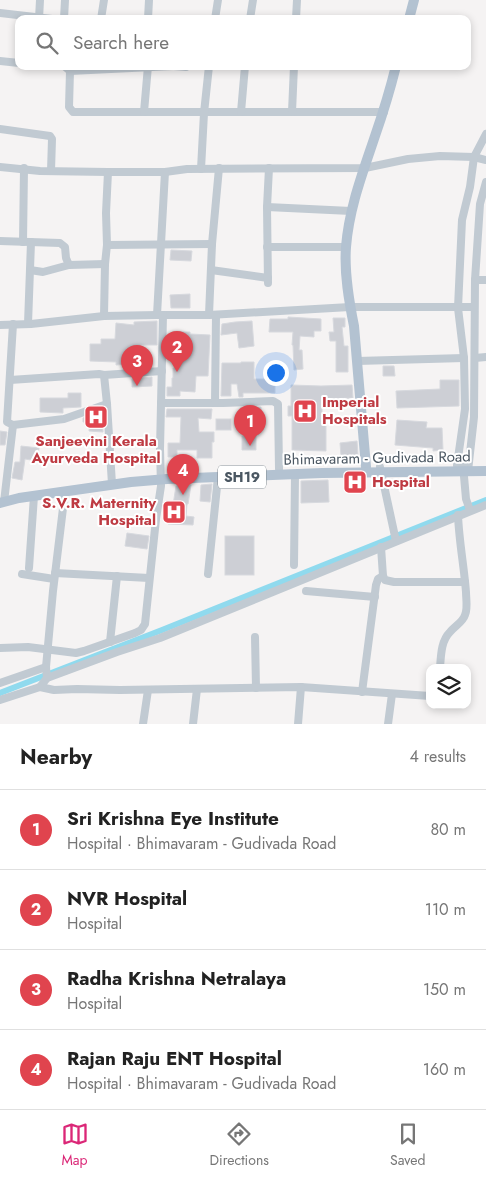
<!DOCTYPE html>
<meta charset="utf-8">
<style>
body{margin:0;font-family:Jost,sans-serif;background:#f2f2f2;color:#222}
.controls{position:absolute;right:15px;bottom:15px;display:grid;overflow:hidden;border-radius:10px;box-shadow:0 2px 8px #0003}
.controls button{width:45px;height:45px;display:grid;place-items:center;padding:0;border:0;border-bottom:1px solid #e0e0e0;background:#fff;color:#222;font:25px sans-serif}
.you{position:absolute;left:275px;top:372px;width:18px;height:18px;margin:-12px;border:4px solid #fff;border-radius:50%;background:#1a73e8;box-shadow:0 0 0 8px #1a73e833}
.badge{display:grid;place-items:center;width:32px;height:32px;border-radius:50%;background:#db2777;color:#fff;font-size:16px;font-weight:700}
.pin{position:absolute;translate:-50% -41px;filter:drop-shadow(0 1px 2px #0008)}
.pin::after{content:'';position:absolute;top:26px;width:18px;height:15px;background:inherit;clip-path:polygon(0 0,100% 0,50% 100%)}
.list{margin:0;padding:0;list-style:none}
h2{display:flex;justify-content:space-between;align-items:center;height:65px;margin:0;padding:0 20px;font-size:21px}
h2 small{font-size:16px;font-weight:400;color:#767676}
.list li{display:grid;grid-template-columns:32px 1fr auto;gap:15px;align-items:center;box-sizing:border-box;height:80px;padding:0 20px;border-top:1px solid #e0e0e0}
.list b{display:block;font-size:19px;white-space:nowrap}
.list p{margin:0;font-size:16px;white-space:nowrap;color:#767676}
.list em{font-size:16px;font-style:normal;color:#767676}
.icon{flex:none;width:28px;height:28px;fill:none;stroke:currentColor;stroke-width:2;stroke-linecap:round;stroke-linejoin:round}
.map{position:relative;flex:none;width:486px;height:724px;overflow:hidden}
.search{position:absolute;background:#fff;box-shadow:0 2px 8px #0003;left:15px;right:15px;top:15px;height:55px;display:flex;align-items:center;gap:12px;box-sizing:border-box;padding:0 18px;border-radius:10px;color:#767676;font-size:19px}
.sheet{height:385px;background:#fff}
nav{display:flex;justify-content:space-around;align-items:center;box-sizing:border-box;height:70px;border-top:1px solid #e0e0e0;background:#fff;font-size:14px;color:#767676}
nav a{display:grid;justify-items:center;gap:2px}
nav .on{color:#db2777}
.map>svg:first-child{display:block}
</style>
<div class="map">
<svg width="486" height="724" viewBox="0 0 486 724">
<rect width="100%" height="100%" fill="#f5f3f3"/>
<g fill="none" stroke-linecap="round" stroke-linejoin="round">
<path stroke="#90daee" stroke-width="6" d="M0,693L162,630L486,500"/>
</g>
<g fill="#cdcfd5" stroke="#d7d9de">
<path d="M171,250L192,251L191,261L170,260Z"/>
<path d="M190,294V308H171L170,295Z"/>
<path d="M288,317L321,319V331H314V337L300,336L299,350H302L303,369L294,370L293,345H292L293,332H269L270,319H288Z"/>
<path d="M333,318H345V327H342L344,346H348V372H336V341H330L329,332H334Z"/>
<path d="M157,321V345H140V358H128L129,364L116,365V362L90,361V344H101V339H115L116,323L134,325V322Z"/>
<path d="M252,321L254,346L239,348L237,333L221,335L222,324L235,322Z"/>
<path d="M172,332H190V334L210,335L208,376H196L195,392L180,391V396H167V387H172V378H173V368H175L176,353H170Z"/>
<path d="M241,362H254V379H275V393H243V397H239L237,384H231V396H221L222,363H241Z"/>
<path d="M383,366H394L395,376H383Z"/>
<path d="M152,377V386L132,387V379Z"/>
<path d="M440,380H459V406L397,408L396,391L440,389Z"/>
<path d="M291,385L321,386L352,385L353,398L322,399V422H326V451L292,450V416H288V406H291Z"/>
<path d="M68,393H81V407L63,408V413L40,412V398H68Z"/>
<path d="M261,407V416H258L259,434H256V450H242V436H245L244,416L240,417V408Z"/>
<path d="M167,409H212L211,419L198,418L199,432H214V442H212V458H197V450H177V457H168V443H180L181,417H166Z"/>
<path d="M97,413L102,414L103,432L89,431L90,422H83V418Z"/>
<rect x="216" y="419" width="15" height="11"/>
<path d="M397,420L427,422L426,428H442L443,450L433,451V448L395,445Z"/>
<path d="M0,431L7,432L5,445H0Z"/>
<path d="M357,441L358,455L341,456L340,443Z"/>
<path d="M21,446L39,448L37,461L25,459L22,480L12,478L15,462H20Z"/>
<path d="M328,480L329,502L301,503V481Z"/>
<path d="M212,484L210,502L200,501L201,485Z"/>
<path d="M191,485L188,504H187L186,516L194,517L193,525L168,524V514H166V505H173L176,486Z"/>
<path d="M127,533L149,536L147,549L125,546Z"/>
<rect x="225" y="536" width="29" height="39"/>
</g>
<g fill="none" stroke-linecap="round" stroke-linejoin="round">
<g stroke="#c1cad2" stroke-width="8">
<path d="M0,13L52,19"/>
<path d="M39,19L40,0"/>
<path d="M64,19L65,0"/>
<path d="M101,19L104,0"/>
<path d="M148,19L149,0"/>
<path d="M215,19L218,0"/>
<path d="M250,19L253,0"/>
<path d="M296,19L297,0"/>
<path d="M0,61L19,63"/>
<path d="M62,66H64L70,71L69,107L73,112H384"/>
<path d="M174,66L186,67"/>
<path d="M70,71L173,66"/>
<path d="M144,112L148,66"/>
<path d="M241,112L245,66"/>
<path d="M292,112L294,66"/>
<path d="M0,129L50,136L52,139L51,171"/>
<path d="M0,167L40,171L108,172H165L187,169L365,168L408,159L440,156L474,157L486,160"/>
<path d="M201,169L204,113L209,66"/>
<path d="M267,207L351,211"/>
<path d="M0,241L60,243L65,247L66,258L69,265L105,264"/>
<path d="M23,242L24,168"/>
<path d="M107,245L106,213L108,172"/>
<path d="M267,247H346"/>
<path d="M30,270L43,272L69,265"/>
<path d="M211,270L268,278"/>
<path d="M475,280H486"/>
<path d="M268,283L267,207L269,168"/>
<path d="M157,315L165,172"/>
<path d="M209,315L212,244L219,168"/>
<path d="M104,316L105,264L107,245L212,244"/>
<path d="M28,324L31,242"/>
<path d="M0,325L31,324L104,316L157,315H209L350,307H474"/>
<path d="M475,358L486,357"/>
<path d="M357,361L464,358"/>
<path d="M104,375L162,371"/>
<path d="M10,380L99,374L104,375L107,404L112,484"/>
<path d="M161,403H223L273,401L278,404L279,469"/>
<path d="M215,403L216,315"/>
<path d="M13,425L64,419L107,404"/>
<path d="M457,465L465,409L464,358L458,308L462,220L470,187L474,157L486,134"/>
<path d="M463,465L466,499L470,510"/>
<path d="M380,467L396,541"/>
<path d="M468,471L474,417L475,280L480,204L486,182"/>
<path d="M4,502L13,425L7,422L13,324"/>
<path d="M381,547L383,576L385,580L394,582H465"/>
<path d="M294,565L295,475"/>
<path d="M29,568L34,496"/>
<path d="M55,573L149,578"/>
<path d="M22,574L54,579"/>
<path d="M208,574L218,477"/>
<path d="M306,591L375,597"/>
<path d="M255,637L256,688"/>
<path d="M110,642L117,576"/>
<path d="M0,648L28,647L76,653L84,651L135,633L141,630L145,624L156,519L161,486L160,449L163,315"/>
<path d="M440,668C441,655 441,641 450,632C455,626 463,622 465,615C468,608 466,599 466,592C464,566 459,541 458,515"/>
<path d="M47,678L46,667L53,591L64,500L63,492"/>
<path d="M0,683L46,667"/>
<path d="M40,687L54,690L77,689L120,690L301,687L430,696"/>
<path d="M362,692L376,585L378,579L383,576"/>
<path d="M0,700L40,687L47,678L117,652L160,638L486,505"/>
<path d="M143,724L148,690"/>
<path d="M193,724L197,689"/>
<path d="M298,724L301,687"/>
<path d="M388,724L392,694"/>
</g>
<g stroke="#b3c2d1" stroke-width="10">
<path d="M409,19L414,0"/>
<path d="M366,467L354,326C349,301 344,273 346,247C349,208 363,172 375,136C383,113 390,90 396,66"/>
<path d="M0,503L19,498L131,482L167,479L322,473L486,471"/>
</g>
</g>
<defs>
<g id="hospital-square" transform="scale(1.25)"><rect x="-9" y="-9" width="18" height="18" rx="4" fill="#e0444e" stroke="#fff"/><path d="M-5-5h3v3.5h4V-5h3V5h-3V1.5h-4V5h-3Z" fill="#fff"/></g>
</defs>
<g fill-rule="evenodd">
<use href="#hospital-square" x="305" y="411"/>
<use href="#hospital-square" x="96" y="417"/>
<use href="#hospital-square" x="355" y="482"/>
<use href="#hospital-square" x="174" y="512"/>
</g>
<g text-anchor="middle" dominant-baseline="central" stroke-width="4" stroke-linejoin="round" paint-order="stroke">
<rect fill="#fff" stroke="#808990" stroke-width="1" x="218" y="465.5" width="48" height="23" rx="4"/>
<g font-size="14" font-weight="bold" fill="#4a5661">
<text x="242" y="477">SH19</text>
</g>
<g font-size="15" font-weight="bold" fill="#be3a42" stroke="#fff" text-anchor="start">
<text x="322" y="402">Imperial<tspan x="322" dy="17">Hospitals</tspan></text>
<text x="96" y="441" text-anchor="middle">Sanjeevini Kerala<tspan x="96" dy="17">Ayurveda Hospital</tspan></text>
<text x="372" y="482">Hospital</text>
<text x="156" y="503" text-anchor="end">S.V.R. Maternity<tspan x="156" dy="17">Hospital</tspan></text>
</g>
<g font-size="15" fill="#4a5661" stroke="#fff">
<text transform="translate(377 458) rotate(-1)">Bhimavaram - Gudivada Road</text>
</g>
</g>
</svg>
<div class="controls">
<button><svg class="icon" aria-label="layers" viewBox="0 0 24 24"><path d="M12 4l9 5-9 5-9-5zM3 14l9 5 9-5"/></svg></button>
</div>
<div class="you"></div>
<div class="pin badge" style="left:250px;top:446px;background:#e0444e">1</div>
<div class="pin badge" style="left:177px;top:372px;background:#e0444e">2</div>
<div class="pin badge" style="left:137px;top:386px;background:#e0444e">3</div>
<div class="pin badge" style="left:183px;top:495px;background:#e0444e">4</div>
<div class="search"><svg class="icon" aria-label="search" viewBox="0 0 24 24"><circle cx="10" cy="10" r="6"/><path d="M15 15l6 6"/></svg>Search here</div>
</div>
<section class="sheet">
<h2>Nearby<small>4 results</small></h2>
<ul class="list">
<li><span class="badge" style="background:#e0444e">1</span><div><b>Sri Krishna Eye Institute</b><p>Hospital · Bhimavaram - Gudivada Road</p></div><em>80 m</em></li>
<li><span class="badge" style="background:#e0444e">2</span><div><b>NVR Hospital</b><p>Hospital</p></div><em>110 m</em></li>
<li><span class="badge" style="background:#e0444e">3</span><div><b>Radha Krishna Netralaya</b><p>Hospital</p></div><em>150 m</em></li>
<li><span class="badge" style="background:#e0444e">4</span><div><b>Rajan Raju ENT Hospital</b><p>Hospital · Bhimavaram - Gudivada Road</p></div><em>160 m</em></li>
</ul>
</section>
<nav>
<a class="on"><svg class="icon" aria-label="map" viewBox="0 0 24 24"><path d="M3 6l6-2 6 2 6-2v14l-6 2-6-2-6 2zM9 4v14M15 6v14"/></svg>Map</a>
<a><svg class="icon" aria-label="directions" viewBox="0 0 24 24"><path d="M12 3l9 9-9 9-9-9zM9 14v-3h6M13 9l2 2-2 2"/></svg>Directions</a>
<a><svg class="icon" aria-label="saved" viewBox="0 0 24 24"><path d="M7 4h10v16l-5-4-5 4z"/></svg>Saved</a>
</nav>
